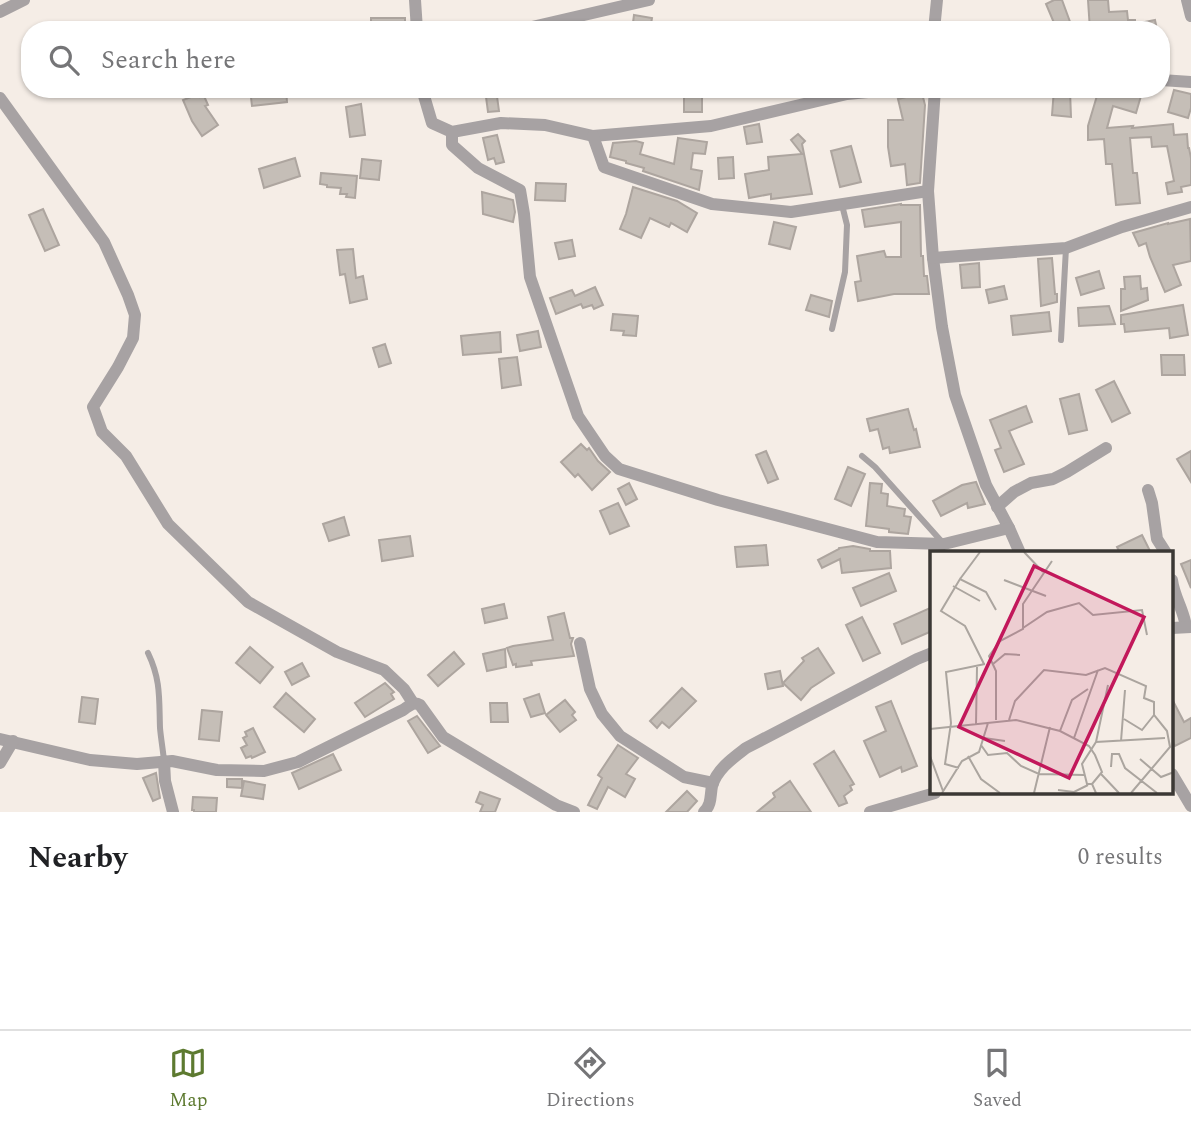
<!DOCTYPE html>
<style>
body{margin:0;font-family:Spectral,serif;background:#f2f2f2;color:#202124}
.list{margin:0;padding:0;list-style:none}
h2{display:flex;justify-content:space-between;align-items:center;height:91px;margin:0;padding:0 28px;font-size:30px}
h2 small{font-size:23px;font-weight:400;color:#757577}
.icon{flex:none;width:38px;height:38px;fill:none;stroke:currentColor;stroke-width:2;stroke-linecap:round;stroke-linejoin:round}
.map{position:relative;flex:none;width:1191px;height:812px;overflow:hidden}
.search{position:absolute;background:#fff;box-shadow:0 2px 5px #0004;left:21px;right:21px;top:21px;height:77px;display:flex;align-items:center;gap:18px;box-sizing:border-box;padding:0 24px;border-radius:28px;color:#757577;font-size:26px}
.sheet{height:217px;background:#fff}
nav{display:flex;justify-content:space-around;align-items:center;box-sizing:border-box;height:98px;border-top:2px solid #e0e0e0;background:#fff;font-size:19px;color:#757577}
nav a{display:grid;justify-items:center;gap:4px}
nav .on{color:#5d7a30}
.map>svg:first-child{display:block}
</style>
<div class="map">
<svg width="1191" height="812" viewBox="0 0 1191 812">
<rect width="100%" height="100%" fill="#f5ede6"/>
<g fill="#c5beb7" stroke="#ada59f" stroke-width="2">
<path d="M1054,0H1062L1073,30H1057L1046,4Z"/>
<path d="M1088,0H1108L1109,12L1127,11L1128,20H1135V24L1155,20L1157,30H1090Z"/>
<path d="M634,15L652,18L650,30H632Z"/>
<rect x="371" y="18" width="34" height="12"/>
<path d="M250,89H286L287,102L252,106Z"/>
<path d="M491,89H496L499,111L488,112L486,97H490Z"/>
<path d="M1054,89L1070,91L1071,117L1052,115Z"/>
<path d="M1099,89H1143L1136,113L1113,106L1107,128L1133,126L1132,128L1173,124L1174,135L1187,134L1188,148H1189L1191,158V185L1181,187L1182,192L1168,194L1166,183L1174,181L1167,146L1152,147L1151,137L1130,138L1133,173H1137L1140,203L1116,205L1112,164H1106L1104,139L1088,140V126Z"/>
<rect x="684" y="90" width="18" height="22"/>
<path d="M1174,90L1191,94V108L1188,118L1168,112Z"/>
<path d="M922,93L925,105L920,183L907,185L905,164L891,166L888,147V120H903L898,99Z"/>
<path d="M199,94L200,97L204,96L208,105L205,106L218,125L202,136L192,121L183,100Z"/>
<path d="M361,104L365,135L350,137L346,107Z"/>
<path d="M759,124L762,142L747,144L744,127Z"/>
<path d="M798,134L805,141L802,144L812,194L771,199V194L749,198L745,174L769,170L768,157L802,154L791,140Z"/>
<path d="M497,135L504,162L496,164L494,158L488,160L483,138Z"/>
<path d="M678,138L707,142L705,154L693,153L691,169L702,171L699,190L643,171L644,168L626,163V161L610,157L613,143L636,141L643,143L640,154L674,164Z"/>
<path d="M851,146L861,182L840,187L831,151Z"/>
<path d="M733,157L734,178L719,179L718,158Z"/>
<path d="M295,158L300,176L264,188L259,169Z"/>
<path d="M362,159L381,161L379,180L360,178Z"/>
<path d="M321,173L357,176L355,198L346,197L347,194H340L341,188L327,187V185L320,184Z"/>
<path d="M536,183L566,184L565,201L535,200Z"/>
<path d="M633,187L677,201L697,213L687,232L671,223L669,227L650,218L641,238L620,229L626,214Z"/>
<path d="M482,192L513,200L515,212L513,222L483,214Z"/>
<path d="M901,204V205H920L921,256H923L924,276H927L929,294H894L858,301L855,282L861,281L857,256L884,251L886,257H901V222L865,227L862,210Z"/>
<path d="M43,209L59,245L45,251L29,215Z"/>
<path d="M1190,219L1191,261L1173,265L1181,285L1165,292L1150,257L1146,243L1139,246L1133,233L1168,223V224Z"/>
<path d="M774,222L796,227L790,249L769,244Z"/>
<path d="M572,240L575,256L559,259L555,243Z"/>
<path d="M353,249L356,278L363,276L367,299L350,303L345,274L340,275L337,250Z"/>
<path d="M1052,258L1055,294H1057V302L1041,306L1038,259Z"/>
<path d="M979,263L980,287L962,288L960,265Z"/>
<path d="M1099,271L1104,288L1081,295L1076,278Z"/>
<path d="M1140,276L1141,289L1147,288L1148,300L1121,311V289H1125L1124,277Z"/>
<path d="M1004,286L1007,299L989,303L986,290Z"/>
<path d="M595,287L603,305L594,309L592,305L583,308L581,304L556,314L550,298L572,290L575,296Z"/>
<path d="M811,295L832,301L829,317L806,310Z"/>
<path d="M1183,305L1188,335L1170,338L1169,328L1125,332L1124,324H1121V315Z"/>
<path d="M1109,306L1115,324L1079,326L1078,308Z"/>
<path d="M1049,312L1051,331L1013,335L1011,316Z"/>
<path d="M613,314L638,316L636,336L623,335L624,331L611,330Z"/>
<path d="M538,331L541,347L520,351L517,335Z"/>
<path d="M500,332L501,352L463,355L461,336Z"/>
<path d="M385,344L391,363L379,367L373,348Z"/>
<path d="M1161,355H1184L1185,375H1162Z"/>
<path d="M517,357L521,385L502,388L499,359Z"/>
<path d="M1114,381L1130,413L1112,422L1096,390Z"/>
<path d="M1079,394L1087,430L1069,434L1060,399Z"/>
<path d="M1026,406L1032,422L1009,431L1024,464L1004,472L995,450L1001,448L990,420Z"/>
<path d="M908,409L914,430L916,429L920,447L890,453L889,447L883,449L878,429L870,431L867,419Z"/>
<path d="M581,444L587,450L589,448L598,461L610,472L592,490L578,474L575,477L561,462Z"/>
<path d="M766,451L778,479L768,483L756,455Z"/>
<path d="M1191,451V482L1177,459Z"/>
<path d="M848,467L865,474L851,506L835,499Z"/>
<path d="M976,482L985,504L968,508L967,503L941,516L933,501L962,485Z"/>
<path d="M629,483L637,499L626,505L618,489Z"/>
<path d="M870,483L882,484L881,493L888,494L887,506L905,509L904,516L911,517L908,534L889,532V529L866,526Z"/>
<path d="M618,503L629,526L610,534L600,511Z"/>
<path d="M344,517L349,535L329,541L323,524Z"/>
<path d="M1142,535L1151,553H1120L1117,547Z"/>
<path d="M410,536L413,556L382,561L379,540Z"/>
<path d="M766,545L768,565L737,567L735,547Z"/>
<path d="M853,546L870,549V551H890L891,568L842,573L840,559L822,568L818,560L839,549V548Z"/>
<path d="M1191,560V588L1181,564Z"/>
<path d="M889,573L896,591L861,606L853,588Z"/>
<path d="M504,604L507,618L485,623L482,609Z"/>
<path d="M930,608L932,614V631L902,644L894,624Z"/>
<path d="M564,613L570,638H573L571,644L574,656L531,661L532,665L516,667V664L513,665L507,648L513,646L553,640L548,617Z"/>
<path d="M862,617L880,653L863,661L846,625Z"/>
<path d="M250,647L273,667L260,683L236,663Z"/>
<path d="M818,648L834,673L811,688L801,700L783,683L804,661L802,658Z"/>
<path d="M505,649L506,667L487,671L483,654Z"/>
<path d="M454,652L464,664L438,686L428,675Z"/>
<path d="M302,663L309,676L292,685L285,672Z"/>
<path d="M780,671L783,686L768,689L765,674Z"/>
<path d="M385,683L394,692L391,694L394,699L365,717L355,703Z"/>
<path d="M682,688L696,701L669,728L662,722L657,728L650,721Z"/>
<path d="M286,693L315,719L304,732L274,707Z"/>
<path d="M539,694L545,713L531,717L524,699Z"/>
<path d="M82,697L98,699L95,724L79,722Z"/>
<path d="M1172,699L1184,722L1191,718V738L1175,746L1172,740Z"/>
<path d="M565,700L575,712L572,715L576,720L560,732L546,715Z"/>
<path d="M891,701L917,766L902,772L901,767L880,777L864,741L886,731L876,707Z"/>
<path d="M490,703H507L508,722H491Z"/>
<path d="M202,710L222,712L219,741L199,739Z"/>
<path d="M417,716L440,746L428,753L408,721Z"/>
<path d="M253,728L265,752L252,758L251,756L246,758L241,748L247,745L243,738L247,736L245,732Z"/>
<path d="M618,745L638,758L626,774L635,779L625,797L608,787L597,809L588,805L602,778L598,775Z"/>
<path d="M834,751L854,784L850,786L852,790L844,796L847,803L839,806L814,764Z"/>
<path d="M333,754L341,770L299,789L292,773Z"/>
<path d="M156,773L160,798L153,801L143,778Z"/>
<path d="M227,779H242V788L227,787Z"/>
<path d="M244,781L265,785L263,799L241,796Z"/>
<path d="M790,781L811,812H757L775,797L773,793Z"/>
<path d="M687,791L697,801L687,812H666Z"/>
<path d="M480,792L500,799L495,812H480L483,805L476,802Z"/>
<path d="M193,797L217,798L216,812H194V810H192Z"/>
</g>
<g fill="none" stroke-linecap="round" stroke-linejoin="round">
<g stroke="#a7a2a3" stroke-width="6">
<path d="M832,329L845,272L847,225L842,205"/>
<path d="M1061,340L1066,248"/>
<path d="M862,456L875,467L943,543"/>
<path d="M148,653C161,680 159,699 160,728C161,739 163,750 164,761"/>
</g>
<g stroke="#a7a2a3" stroke-width="12">
<path d="M415,0L417,30"/>
<path d="M1187,0L1191,16"/>
<path d="M0,12L24,0"/>
<path d="M519,30L649,0"/>
<path d="M934,30L937,0"/>
<path d="M1161,80L1191,82"/>
<path d="M422,89L432,123L452,132L501,123L545,125L593,136L711,126L847,94L899,89"/>
<path d="M935,89L928,191L933,258L942,327L955,395L986,485L1009,528L1020,553"/>
<path d="M0,98L104,242L128,295L135,315L133,338L118,367L93,407L102,432L126,456L168,524L248,602L337,652L384,670L404,689L413,703"/>
<path d="M452,132V145L478,168L520,190L524,214L530,277L578,416L605,456L619,469L718,500L877,542L944,544L1009,528"/>
<path d="M593,136L604,167L712,204L791,212L928,191"/>
<path d="M933,258L1066,248L1122,227L1191,207"/>
<path d="M1148,490L1152,503L1157,539L1166,553"/>
<path d="M997,507L1014,492L1031,483L1053,479L1067,472L1106,448"/>
<path d="M1172,580C1174,597 1184,610 1186,627"/>
<path d="M1172,628L1191,627"/>
<path d="M580,643L590,689L602,714L620,736L684,777L713,783"/>
<path d="M0,739L90,760L137,764L172,761L217,770L264,771L298,762L403,710C409,706 413,701 420,705L443,737L556,805L574,812"/>
<path d="M164,761L165,781L173,812"/>
<path d="M0,763L13,741"/>
<path d="M1172,774L1191,806"/>
<path d="M704,812C712,804 710,796 712,786C717,769 733,758 746,748L917,659L932,653"/>
<path d="M870,812L935,793"/>
</g>
</g>
<g transform="translate(930 551)">
<rect width="243" height="243" fill="#f5ede6"/>
<path fill="none" stroke="#aba59f" stroke-width="2" d="M94,1L113,21M30,28L50,1M74,29L116,45M23,35L50,50M93,77L117,61L149,52L163,64L212,59L217,84M54,113L35,75L11,60L30,28L56,41L66,59M63,113L75,103L90,104M194,168L212,179L224,164M66,169V120L59,105L70,90L93,78V53L122,10M79,169L85,150L114,119L156,124L175,117L216,135L214,147L224,151V164L237,180L240,196L201,242M46,173L47,116M0,178L86,169L130,180L159,195L165,204L172,221L162,233L166,242M130,180L142,149L158,138M54,187L75,190M144,187L168,119M191,190L195,139M166,191L178,134M51,194L58,204L77,202L91,215L109,223L154,224M0,205L13,240M38,205L51,228L70,242M210,208L231,226L244,221M181,216L182,203H189L195,217L227,242M29,217L15,213L21,172L16,121L55,113M171,223L189,242M162,233H157L152,213L166,191L235,187M128,239L144,241L158,234M12,242L32,210L49,201L58,172M104,242L120,176"/>
<path fill="#c2185b" fill-opacity="0.15" stroke="#c2185b" stroke-width="3.5" d="M104,15L214,66L139,227L29,176Z"/>
<rect width="243" height="243" fill="none" stroke="#3b3835" stroke-width="3.5"/>
</g>
</svg>
<div class="search"><svg class="icon" aria-label="search" viewBox="0 0 24 24"><circle cx="10" cy="10" r="6"/><path d="M15 15l6 6"/></svg>Search here</div>
</div>
<section class="sheet">
<h2>Nearby<small>0 results</small></h2>
<ul class="list">
</ul>
</section>
<nav>
<a class="on"><svg class="icon" aria-label="map" viewBox="0 0 24 24"><path d="M3 6l6-2 6 2 6-2v14l-6 2-6-2-6 2zM9 4v14M15 6v14"/></svg>Map</a>
<a><svg class="icon" aria-label="directions" viewBox="0 0 24 24"><path d="M12 3l9 9-9 9-9-9zM9 14v-3h6M13 9l2 2-2 2"/></svg>Directions</a>
<a><svg class="icon" aria-label="saved" viewBox="0 0 24 24"><path d="M7 4h10v16l-5-4-5 4z"/></svg>Saved</a>
</nav>
